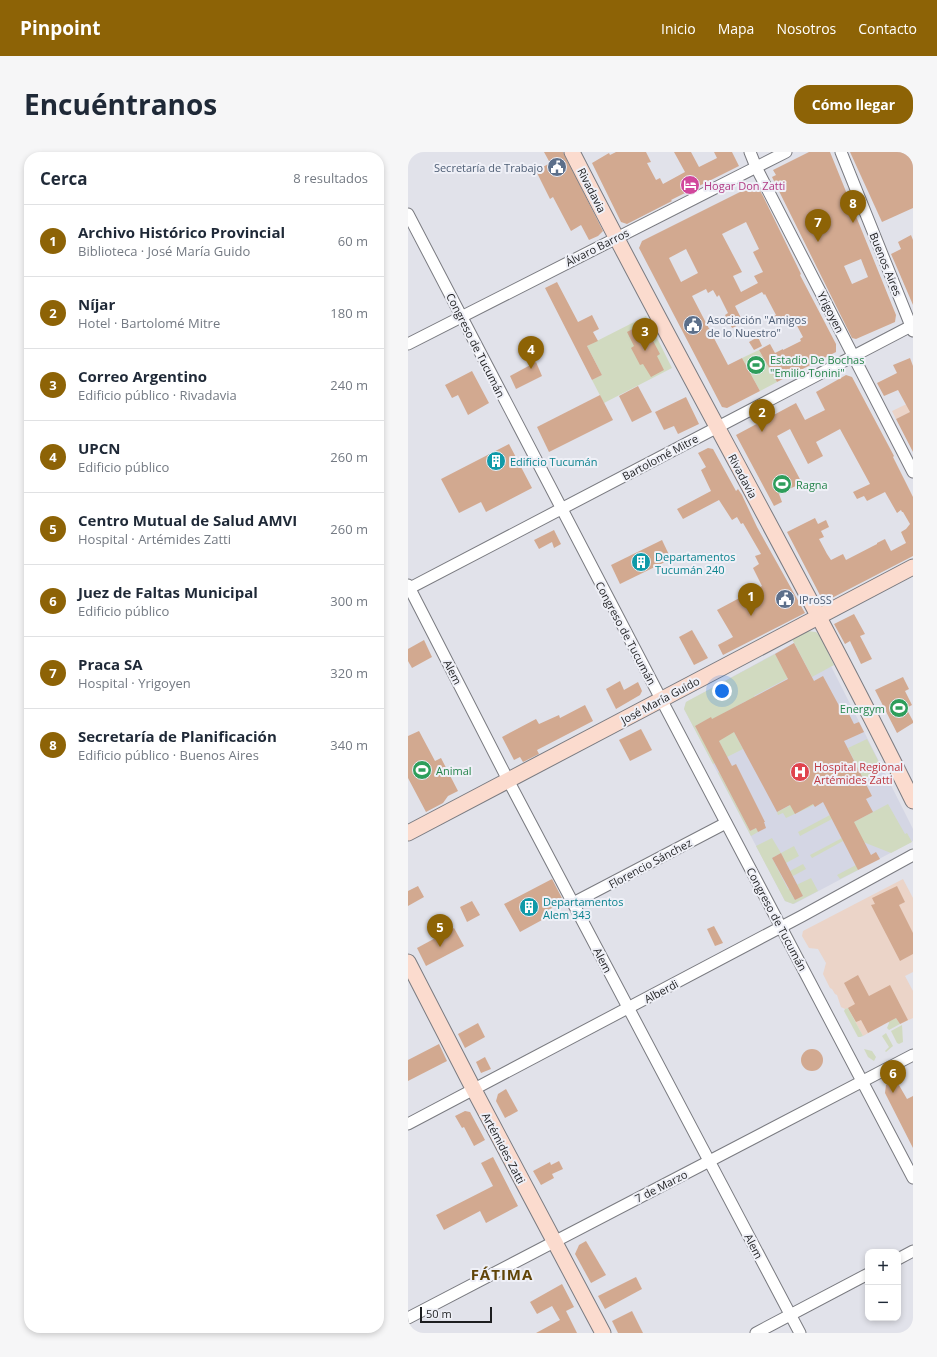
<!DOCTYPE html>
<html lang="es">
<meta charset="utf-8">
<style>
body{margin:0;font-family:"Open Sans",sans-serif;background:#f6f6f7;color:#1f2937}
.controls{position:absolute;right:12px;bottom:12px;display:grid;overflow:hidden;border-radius:8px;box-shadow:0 2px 6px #0003}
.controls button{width:36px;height:36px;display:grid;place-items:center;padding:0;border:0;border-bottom:1px solid #e0e1e3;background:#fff;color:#1f2937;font:20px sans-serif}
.scale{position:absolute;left:12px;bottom:10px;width:72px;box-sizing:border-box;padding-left:4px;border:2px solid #1d1e20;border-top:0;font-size:11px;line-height:14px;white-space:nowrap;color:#1d1e20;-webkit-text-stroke:3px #eff0f7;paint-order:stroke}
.you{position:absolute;left:314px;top:539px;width:14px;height:14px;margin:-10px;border:3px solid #fff;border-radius:50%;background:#1a73e8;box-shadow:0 0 0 6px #1a73e833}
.badge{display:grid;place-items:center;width:26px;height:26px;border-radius:50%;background:#8d6306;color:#fff;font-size:13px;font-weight:700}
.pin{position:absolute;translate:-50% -33px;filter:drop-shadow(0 1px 2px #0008)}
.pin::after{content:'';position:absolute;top:21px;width:14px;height:12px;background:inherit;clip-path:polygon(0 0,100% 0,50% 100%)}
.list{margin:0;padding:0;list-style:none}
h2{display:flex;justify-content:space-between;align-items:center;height:52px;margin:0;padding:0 16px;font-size:17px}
h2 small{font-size:13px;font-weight:400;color:#747a83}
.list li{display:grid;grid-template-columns:26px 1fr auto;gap:12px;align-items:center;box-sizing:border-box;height:72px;padding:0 16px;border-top:1px solid #e0e1e3}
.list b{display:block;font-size:15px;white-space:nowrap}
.list p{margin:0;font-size:13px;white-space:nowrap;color:#747a83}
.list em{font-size:13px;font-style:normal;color:#747a83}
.map{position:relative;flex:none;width:505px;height:1181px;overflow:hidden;border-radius:16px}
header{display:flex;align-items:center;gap:24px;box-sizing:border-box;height:56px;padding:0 20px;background:#8d6306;color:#fff}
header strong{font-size:19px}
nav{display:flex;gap:22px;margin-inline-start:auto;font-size:14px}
.intro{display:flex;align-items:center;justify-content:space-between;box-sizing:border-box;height:96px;padding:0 24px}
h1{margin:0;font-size:28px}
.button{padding:10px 18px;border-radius:16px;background:#8d6306;color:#fff;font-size:14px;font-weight:700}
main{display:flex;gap:24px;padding:0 24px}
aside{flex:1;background:#fff;border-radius:16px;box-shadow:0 2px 6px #0003}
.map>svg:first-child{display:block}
</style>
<header>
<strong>Pinpoint</strong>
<nav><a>Inicio</a><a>Mapa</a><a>Nosotros</a><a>Contacto</a></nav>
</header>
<div class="intro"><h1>Encuéntranos</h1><a class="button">Cómo llegar</a></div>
<main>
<aside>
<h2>Cerca<small>8 resultados</small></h2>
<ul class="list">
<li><span class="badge">1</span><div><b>Archivo Histórico Provincial</b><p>Biblioteca · José María Guido</p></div><em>60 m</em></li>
<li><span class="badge">2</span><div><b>Níjar</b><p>Hotel · Bartolomé Mitre</p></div><em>180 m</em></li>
<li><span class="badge">3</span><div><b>Correo Argentino</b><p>Edificio público · Rivadavia</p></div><em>240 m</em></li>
<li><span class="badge">4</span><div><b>UPCN</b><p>Edificio público</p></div><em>260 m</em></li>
<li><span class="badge">5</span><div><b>Centro Mutual de Salud AMVI</b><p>Hospital · Artémides Zatti</p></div><em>260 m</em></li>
<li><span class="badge">6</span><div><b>Juez de Faltas Municipal</b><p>Edificio público</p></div><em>300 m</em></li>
<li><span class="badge">7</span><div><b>Praca SA</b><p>Hospital · Yrigoyen</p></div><em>320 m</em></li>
<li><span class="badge">8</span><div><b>Secretaría de Planificación</b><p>Edificio público · Buenos Aires</p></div><em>340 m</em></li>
</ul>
</aside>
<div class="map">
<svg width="505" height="1181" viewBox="0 0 505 1181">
<rect width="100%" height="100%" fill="#e1e2ea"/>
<path fill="#d4d6e4" d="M386,491L404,524L423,514L505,677V689L386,752L377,749L276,557L278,550Z"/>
<g fill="#ebd4c8">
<path d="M505,249V259L488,267L484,259Z"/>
<path d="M495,727L505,746V820L497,824L505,839V866L492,872L488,866L482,869L469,862L475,873L455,884L440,856L437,857L433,855L429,843L427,842L424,837L422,836L415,822L418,811L410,797L401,796L394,784L395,779Z"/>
</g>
<g fill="#d1dac0" fill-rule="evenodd">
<path d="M238,164L264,216L196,251L184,228L194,223L179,194Z"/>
<path d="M351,198L369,230L352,239L334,206Z"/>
<path d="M399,479L408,480L412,484L426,513L404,525L384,487Z"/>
<path d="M367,502L380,526L346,544L366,583L357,588L338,549L316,561L335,597L319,605L311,589L302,566L287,574L307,611L305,612L276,557L278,550Z"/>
<path d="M459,587L475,618L456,628L440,596Z"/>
<path d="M311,620L342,679L348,676L350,680L343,684L310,621Z"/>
<path d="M402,647L406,653L378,666L375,661L370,663L369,660L381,654L379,649Z"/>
<path d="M480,652L497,682L499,681L504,690L483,701L445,686L446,670Z"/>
<path d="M422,663L424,667L392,684L390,680Z"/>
<path d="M364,686L373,701L386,694L391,704L378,711L373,701L364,706L380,737L403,726L410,739L385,752L377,749L348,694ZM390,736L395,744L387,748L382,740Z"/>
<path d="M434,686L435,689L404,706L402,703Z"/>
<path d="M395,712L398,717L385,724L382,719Z"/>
<path d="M448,713L450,718L432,727L429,723Z"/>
<path d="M440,856L455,884L452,885H450L436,859L437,857Z"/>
<path d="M475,858L482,869L488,866L492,872L481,878L479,876L481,871Z"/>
<path d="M494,873L495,890L491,892L489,891L483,879Z"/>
<path d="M478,881L485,894L478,900L477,899L481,895L474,884Z"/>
<path d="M456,897L464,899L468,905L466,909L460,905Z"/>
</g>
<g fill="#d2a990" fill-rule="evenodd">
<path d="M136,0H155L195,79L190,84L181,88L173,73L163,79L145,45L142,47L128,19L142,11Z"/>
<path d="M208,0H238L243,10L239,11L248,28L252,26L255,32L277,20L266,0H283L291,15L309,6L306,0H324L331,14L263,48L264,49L219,72L213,70L184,11L201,1L202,3Z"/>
<path d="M401,0H422L488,163L487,170L448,187L444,186L364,25L368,23L365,18ZM453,107L460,125L444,132L436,114Z"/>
<path d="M442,0H505V56L474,70Z"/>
<path d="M344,34L351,37L355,44L393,122L392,123L428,192V200L369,230L351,198L362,192L367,201L375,197V198L393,189L392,187L395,185L387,170L384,172L382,169L377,172L375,167L368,171L364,165L368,163L357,142L356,143L354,140L327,154L333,166L331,167L333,172L324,176L317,163L320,161L311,143L309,145L305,138L300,141L298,137L284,144L320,213L334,206L352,239L319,256L314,255L231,96L234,89ZM338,70L351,97L345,100L355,120L346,124L350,131L333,140L325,124L334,120L314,82ZM278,97L290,121L273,130L261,106Z"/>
<path d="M503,83L505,88V153L490,118L483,102L493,97L490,90Z"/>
<path d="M149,130L170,170L184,163L191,177L185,180L190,189L179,194L194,223L184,228L137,136Z"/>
<path d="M232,173L240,187L243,185L252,202L249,204L256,218L243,225L235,212L232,213L223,196L226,194L219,180Z"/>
<path d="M350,185L354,194L346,198L341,190Z"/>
<path d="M502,206L505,214V300L488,267L502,260L490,238L476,244L469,231L489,221L485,213Z"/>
<path d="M128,210L134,224L108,237L102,224Z"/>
<path d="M64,219L81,251L60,263L50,243L44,246L37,233Z"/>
<path d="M438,223L444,225L486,304L485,305L505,345V404L420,448L414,447L379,380L407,366L410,372L418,368L421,375L413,379L416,385L411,387L419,402L423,408L435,402L438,408L469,392V391L477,387L483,399L498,391L493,380L498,377L502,372L495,360H494L493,358L489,361L477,340L459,349L456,344L449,347L445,340L462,332L432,277L408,290L415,304L400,312L382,277L369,284L394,331L371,342L374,350L366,354L328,283L388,251L397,268L417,258L408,240Z"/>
<path d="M230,234L244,260L224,270L211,244Z"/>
<path d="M192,243L205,268L141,300L129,275Z"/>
<path d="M278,245L291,272L270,282L266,274L256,278L247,260Z"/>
<path d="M101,292L124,336L78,360L73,350L51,361L33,327Z"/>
<path d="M300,296L305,297L328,339L330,337L334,343L349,375L397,461L315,503L310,493L325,485L309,458L354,434L345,416L351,412L347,404L353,402L335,371L333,372L329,365L324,368L311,348L275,367L269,357L303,339L293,318L298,315L290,301Z"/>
<path d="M146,378L153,392L146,396L144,390L131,397L126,388Z"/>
<path d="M254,388L263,407L212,432L203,413Z"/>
<path d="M446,462L457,482L452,484L464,507L453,512L442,489L437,492L426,472Z"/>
<path d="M284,478L300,506L286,513L271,485Z"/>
<path d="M16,488L24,505L4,516L0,509V497Z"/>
<path d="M386,491L406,529L415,524L435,561L439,558L446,572L451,570L456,580L436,589L464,644L458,647L465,660L446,670L463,703L468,700L472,707L450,718L415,650L407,655L405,652L387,662L382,653L369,660L326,580L311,589L324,614L328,612L357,670H356L358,676L350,680L348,676L342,679L287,574L303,565L304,567L380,527L367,502Z"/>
<path d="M495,525L501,537L497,539L504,553L498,556L505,569V571L489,581L467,538Z"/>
<path d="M212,529L216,538L230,530L234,539L232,543L208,557L198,537Z"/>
<path d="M177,553L185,569L129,598L131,602L115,610L112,605L106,608L94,585L128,567L131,572L151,563L152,566Z"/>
<path d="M233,577L244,598L222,609L211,588Z"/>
<path d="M11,579L27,609L33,606L50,639L40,644L35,651L18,660L0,626V584Z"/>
<path d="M373,701L395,744L387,748L364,706Z"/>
<path d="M144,727L156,750L138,759L134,768L112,780L96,752Z"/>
<path d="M10,734L16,745L0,754V739Z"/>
<path d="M489,734L497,750L491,753L505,781V802L492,809L463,753L467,752L464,746Z"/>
<path d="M64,749L72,763L59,770L52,755Z"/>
<path d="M306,774L315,791L307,794L299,777Z"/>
<path d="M46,776L56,794L18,814L9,796Z"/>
<path d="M450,823L461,844L482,833L500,868L492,872L488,866L460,881L453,868L448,870L440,856L447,852L436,831Z"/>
<path d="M70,871L77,885L57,896L50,882Z"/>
<path d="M31,892L39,909L0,929V908Z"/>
<circle cx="404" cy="908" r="11"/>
<path d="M77,905L83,917L73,921L68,910Z"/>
<path d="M488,928L499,947L505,944V996L477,941L478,933Z"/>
<path d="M98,937L110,959L97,966L88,949L90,942Z"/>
<path d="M57,959L62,960L77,988L66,994L56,975L54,976L47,964Z"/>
<path d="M85,1005L110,1054L78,1071L72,1059L36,1078L28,1063L85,1034L73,1011Z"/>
<path d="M151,1009L155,1017L144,1022L146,1026L133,1033L125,1019L142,1010L143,1013Z"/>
<path d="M178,1089L198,1123L183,1131L167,1102L171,1093Z"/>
<path d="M228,1125L234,1137L197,1157L190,1144Z"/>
<path d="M154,1132L166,1155L158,1159L169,1181H128L152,1168L144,1154L129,1162L122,1150Z"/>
<path d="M224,1159L235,1181H210L204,1169Z"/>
</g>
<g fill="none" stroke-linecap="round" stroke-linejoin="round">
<g stroke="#7a7b81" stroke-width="13">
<g id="minor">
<path d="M342,0L348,15L505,320"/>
<path d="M433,0L505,179"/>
<path d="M0,62L253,547L505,1026"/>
<path d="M0,192L378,0"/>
<path d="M0,433L100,628L392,1181"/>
<path d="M0,437L505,173"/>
<path d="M165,751L318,671"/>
<path d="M0,972L394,764L505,703"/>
<path d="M490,1107L505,1099"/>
<path d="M0,1166L505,903"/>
<path d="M348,1181L460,1122"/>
</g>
</g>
<g stroke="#7a7b81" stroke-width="17">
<g id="secondary">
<path d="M164,0C275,218 397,430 505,649"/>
<path d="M0,681C168,591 337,505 505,415"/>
<path d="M0,810L66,938L195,1181"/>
</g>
</g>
<use href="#minor" stroke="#fff" stroke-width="11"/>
<use href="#secondary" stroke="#fbdbce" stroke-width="15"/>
</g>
<defs>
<g id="civic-disc" transform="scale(1)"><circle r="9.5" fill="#5c6f8a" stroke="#eff0f7"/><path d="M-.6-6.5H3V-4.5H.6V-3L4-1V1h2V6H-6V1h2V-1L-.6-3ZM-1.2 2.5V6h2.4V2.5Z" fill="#fff"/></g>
<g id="hotel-disc" transform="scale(1)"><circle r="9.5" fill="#d1479c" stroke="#eff0f7"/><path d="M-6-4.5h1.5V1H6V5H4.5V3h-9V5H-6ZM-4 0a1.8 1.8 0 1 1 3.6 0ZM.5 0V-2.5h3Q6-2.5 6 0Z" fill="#fff"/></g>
<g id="stadium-disc" transform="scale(1)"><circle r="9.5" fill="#2e9e5b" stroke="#eff0f7"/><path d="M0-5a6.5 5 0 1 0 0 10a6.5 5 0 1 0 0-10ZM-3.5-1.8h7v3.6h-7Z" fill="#fff"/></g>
<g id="building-disc" transform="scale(1)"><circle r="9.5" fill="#0f9aa8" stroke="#eff0f7"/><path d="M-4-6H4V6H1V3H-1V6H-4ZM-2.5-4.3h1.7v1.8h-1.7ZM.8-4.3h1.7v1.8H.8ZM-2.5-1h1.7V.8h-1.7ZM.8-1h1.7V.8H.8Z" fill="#fff"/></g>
<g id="hospital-disc" transform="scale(1)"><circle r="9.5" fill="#e0444e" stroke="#eff0f7"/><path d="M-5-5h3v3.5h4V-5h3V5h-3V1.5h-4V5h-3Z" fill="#fff"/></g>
</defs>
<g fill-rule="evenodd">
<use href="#civic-disc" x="149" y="15"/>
<use href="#hotel-disc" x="282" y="33"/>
<use href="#civic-disc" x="285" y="173"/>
<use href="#stadium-disc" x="348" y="213"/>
<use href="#building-disc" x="88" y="309"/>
<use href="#stadium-disc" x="374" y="332"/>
<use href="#building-disc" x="233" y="410"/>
<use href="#civic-disc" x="377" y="447"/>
<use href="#stadium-disc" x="491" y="556"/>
<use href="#stadium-disc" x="14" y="618"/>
<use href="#hospital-disc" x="392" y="620"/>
<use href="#building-disc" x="121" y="755"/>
</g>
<g text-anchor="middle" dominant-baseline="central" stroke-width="4" stroke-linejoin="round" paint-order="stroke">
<g font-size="11" fill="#4e5e75" stroke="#eff0f7" text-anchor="start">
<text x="135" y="15" text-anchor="end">Secretaría de Trabajo</text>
<text x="299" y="167">Asociación "Amigos<tspan x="299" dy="13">de lo Nuestro"</tspan></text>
<text x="391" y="447">IProSS</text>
</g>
<g font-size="11" fill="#b23c85" stroke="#eff0f7" text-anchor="start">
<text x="296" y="33">Hogar Don Zatti</text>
</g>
<g font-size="11" fill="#1d1e20" stroke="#eff0f7">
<text transform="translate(184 38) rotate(63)">Rivadavia</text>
<text transform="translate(189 95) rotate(-27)">Álvaro Barros</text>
<text transform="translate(478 112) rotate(68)">Buenos Aires</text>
<text transform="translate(423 160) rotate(63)">Yrigoyen</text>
<text transform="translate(68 193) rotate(63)">Congreso de Tucumán</text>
<text transform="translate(252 305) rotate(-28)">Bartolomé Mitre</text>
<text transform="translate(335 324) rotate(62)">Rivadavia</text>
<text transform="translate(218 481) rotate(62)">Congreso de Tucumán</text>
<text transform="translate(45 520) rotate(63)">Alem</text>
<text transform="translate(252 548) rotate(-28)">José María Guido</text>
<text transform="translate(242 711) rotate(-28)">Florencio Sánchez</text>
<text transform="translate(369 767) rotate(62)">Congreso de Tucumán</text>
<text transform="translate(195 808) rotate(62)">Alem</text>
<text transform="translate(253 839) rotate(-28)">Alberdi</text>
<text transform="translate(96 996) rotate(62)">Artémides Zatti</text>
<text transform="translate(253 1034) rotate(-27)">7 de Marzo</text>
<text transform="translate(346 1094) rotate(62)">Alem</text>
</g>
<g font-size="11" fill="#27864d" stroke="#eff0f7" text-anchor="start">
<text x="362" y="207">Estadio De Bochas<tspan x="362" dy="13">"Emilio Tonini"</tspan></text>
<text x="388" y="332">Ragna</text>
<text x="477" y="556" text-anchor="end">Energym</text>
<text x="28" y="618">Animal</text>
</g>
<g font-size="11" fill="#0d838f" stroke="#eff0f7" text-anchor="start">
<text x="102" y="309">Edificio Tucumán</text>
<text x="247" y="404">Departamentos<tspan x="247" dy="13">Tucumán 240</tspan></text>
<text x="135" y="749">Departamentos<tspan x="135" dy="13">Alem 343</tspan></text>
</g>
<g font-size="11" fill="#be3a42" stroke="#eff0f7" text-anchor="start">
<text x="406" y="614">Hospital Regional<tspan x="406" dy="13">Artémides Zatti</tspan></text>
</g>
<g font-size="15" font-weight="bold" letter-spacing="1" fill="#604408" stroke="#eff0f7">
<text x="94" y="1122">FÁTIMA</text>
</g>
</g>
</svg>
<div class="controls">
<button>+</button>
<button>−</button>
</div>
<div class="scale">50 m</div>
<div class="you"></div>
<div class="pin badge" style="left:343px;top:464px">1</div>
<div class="pin badge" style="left:354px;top:280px">2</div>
<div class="pin badge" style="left:237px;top:199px">3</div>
<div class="pin badge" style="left:123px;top:217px">4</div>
<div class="pin badge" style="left:32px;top:795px">5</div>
<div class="pin badge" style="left:485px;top:941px">6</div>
<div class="pin badge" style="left:410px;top:90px">7</div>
<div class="pin badge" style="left:445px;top:71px">8</div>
</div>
</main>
